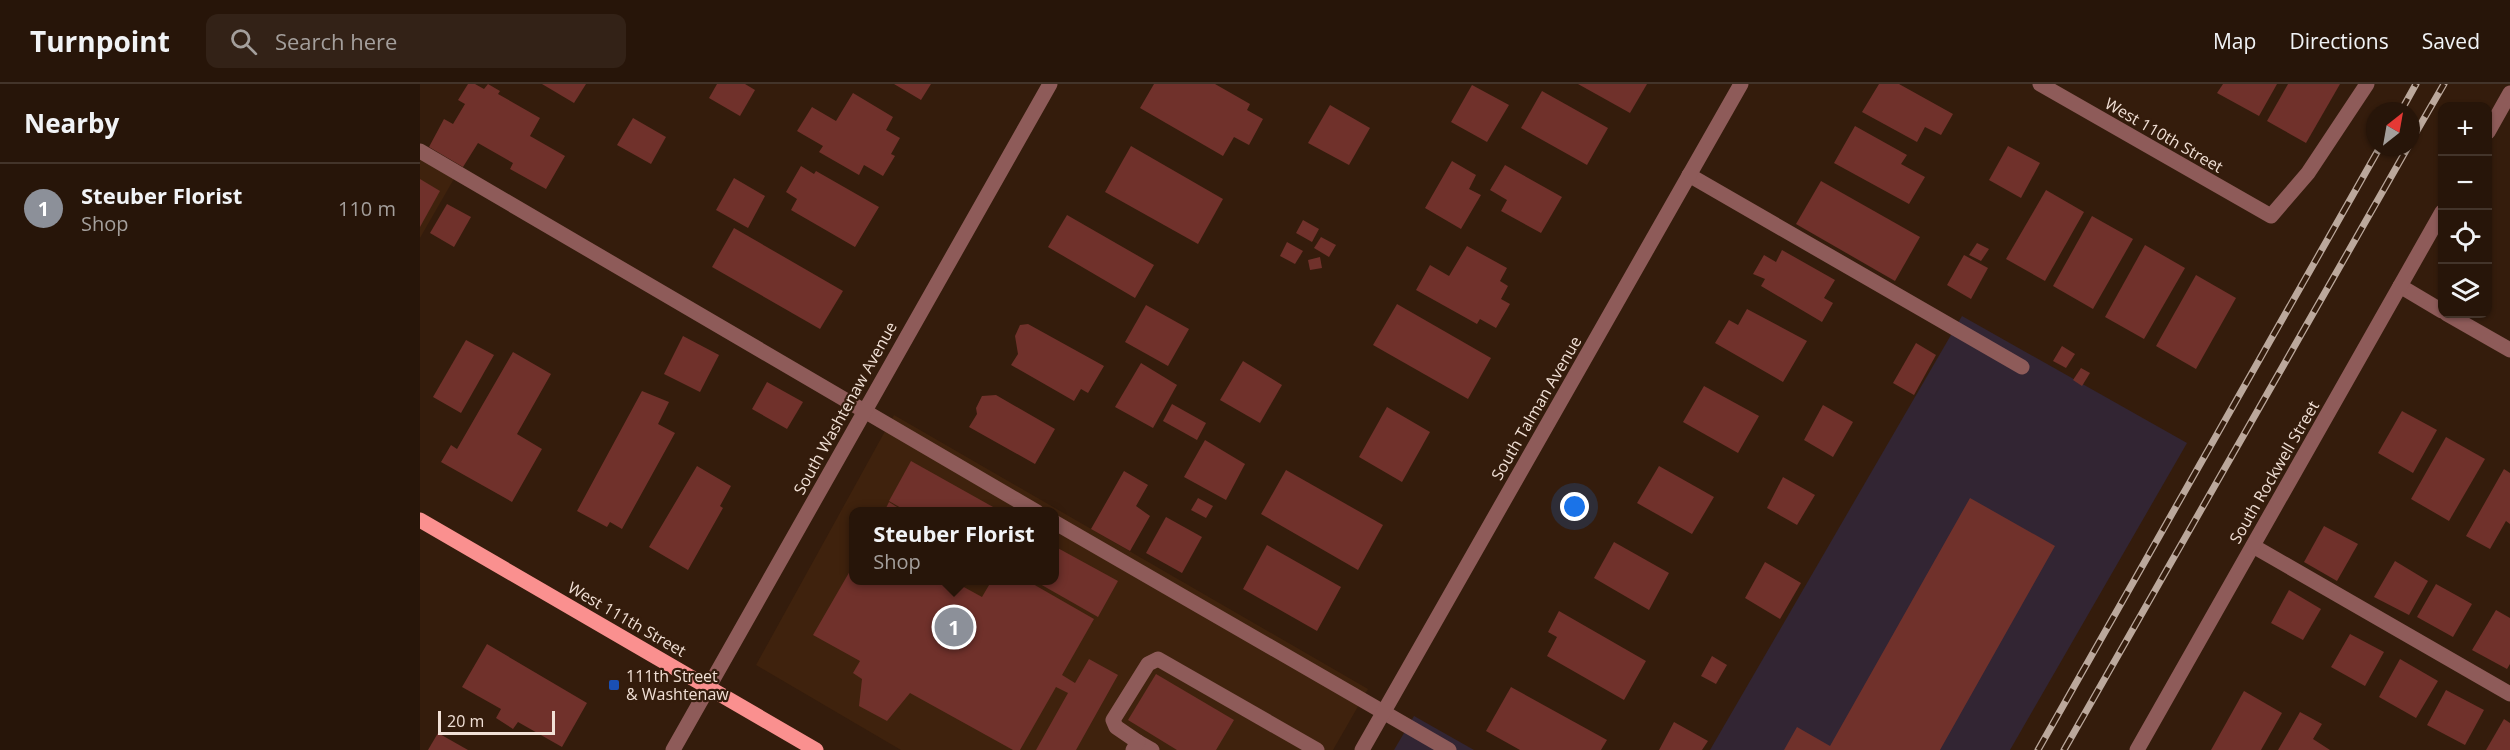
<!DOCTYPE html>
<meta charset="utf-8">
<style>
body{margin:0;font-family:"Open Sans",sans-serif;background:#332217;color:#f1f3f6}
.controls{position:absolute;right:18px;top:18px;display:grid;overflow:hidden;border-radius:12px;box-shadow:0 2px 4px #0004}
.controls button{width:54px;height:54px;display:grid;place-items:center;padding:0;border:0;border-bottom:2px solid #43342a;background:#271509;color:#f1f3f6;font:30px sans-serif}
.compass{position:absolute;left:1946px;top:18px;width:54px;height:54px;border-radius:50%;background:#271509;box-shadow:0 2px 4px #0004;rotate:31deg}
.scale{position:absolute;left:18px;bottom:15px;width:117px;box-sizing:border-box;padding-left:6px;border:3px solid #f1e0d6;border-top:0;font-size:16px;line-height:21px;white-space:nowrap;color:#f1e0d6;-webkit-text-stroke:4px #341c0c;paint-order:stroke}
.you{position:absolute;left:1155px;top:423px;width:21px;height:21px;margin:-15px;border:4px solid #fff;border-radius:50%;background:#1a73e8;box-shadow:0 0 0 9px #1a73e833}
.badge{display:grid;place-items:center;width:39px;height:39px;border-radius:50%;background:#8c9099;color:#fff;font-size:20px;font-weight:700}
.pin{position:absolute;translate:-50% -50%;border:3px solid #fff;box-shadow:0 2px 6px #0006}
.popup{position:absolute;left:429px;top:423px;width:210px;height:78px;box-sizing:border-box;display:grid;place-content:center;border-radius:12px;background:#271509;filter:drop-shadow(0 2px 4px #0005);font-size:20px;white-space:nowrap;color:#a49f9c}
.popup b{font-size:22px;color:#f1f3f6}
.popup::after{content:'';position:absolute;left:50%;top:100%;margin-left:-12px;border:12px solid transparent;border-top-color:#271509}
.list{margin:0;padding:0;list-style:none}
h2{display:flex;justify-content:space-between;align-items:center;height:78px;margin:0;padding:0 24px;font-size:26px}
h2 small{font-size:20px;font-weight:400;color:#a49f9c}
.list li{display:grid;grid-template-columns:39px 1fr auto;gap:18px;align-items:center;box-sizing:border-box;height:90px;padding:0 24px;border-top:2px solid #43342a}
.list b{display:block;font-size:22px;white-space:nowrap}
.list p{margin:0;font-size:20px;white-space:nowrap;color:#a49f9c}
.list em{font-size:20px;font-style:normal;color:#a49f9c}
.icon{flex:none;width:33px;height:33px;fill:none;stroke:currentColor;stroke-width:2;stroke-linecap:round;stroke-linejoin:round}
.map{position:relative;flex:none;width:2090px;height:666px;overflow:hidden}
header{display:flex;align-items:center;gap:36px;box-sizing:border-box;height:84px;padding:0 30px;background:#271509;border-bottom:2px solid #43342a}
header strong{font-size:28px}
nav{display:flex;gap:33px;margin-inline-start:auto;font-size:21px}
.search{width:420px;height:54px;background:#332217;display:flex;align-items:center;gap:15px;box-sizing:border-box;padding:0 21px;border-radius:12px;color:#a49f9c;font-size:22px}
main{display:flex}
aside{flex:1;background:#271509}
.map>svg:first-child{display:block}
</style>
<header>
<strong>Turnpoint</strong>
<div class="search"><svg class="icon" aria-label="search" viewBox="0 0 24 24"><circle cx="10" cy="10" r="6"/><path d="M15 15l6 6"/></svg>Search here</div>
<nav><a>Map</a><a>Directions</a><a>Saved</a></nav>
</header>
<main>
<aside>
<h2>Nearby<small></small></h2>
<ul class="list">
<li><span class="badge">1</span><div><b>Steuber Florist</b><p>Shop</p></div><em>110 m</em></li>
</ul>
</aside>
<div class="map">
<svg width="2090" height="666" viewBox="0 0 2090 666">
<rect width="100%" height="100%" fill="#341c0c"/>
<g fill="#3f220d" fill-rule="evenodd">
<path d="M0,63L39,86L0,154Z"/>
<path d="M474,331L948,605L913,666H481L336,581ZM434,428H634V496H434Z"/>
</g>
<g fill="#322533">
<path d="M1542,232L1767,359L1590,666H1290Z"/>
<path d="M994,632L1054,666H974Z"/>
</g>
<g fill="#70312b">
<path d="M48,0H55L64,5L68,0L80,7L78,10L120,34L110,52L145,72L126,105L90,85L93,79L58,59L43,83L9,63L24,35L33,40L45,20L38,16Z"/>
<path d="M122,0H166L154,19Z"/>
<path d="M297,0H325L335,6L320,32L289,14Z"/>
<path d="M474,0H511L501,16Z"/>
<path d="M734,0H795L830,20L827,26L843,35L829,61L814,53L803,72L720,24Z"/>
<path d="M1158,0H1227L1210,29Z"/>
<path d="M1459,0H1479L1533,30L1521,51L1505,43L1497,58L1442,28Z"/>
<path d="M1803,0H1857L1839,32L1797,9Z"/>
<path d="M1868,0H1920L1886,59L1847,37Z"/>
<path d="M1052,1L1089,21L1067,58L1031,38Z"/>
<path d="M1122,7L1188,44L1167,81L1101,44Z"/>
<path d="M433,9L473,33L466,46L480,54L471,70L475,72L463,92L444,81L439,91L399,68L403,62L377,47L392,23L416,37Z"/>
<path d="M910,21L950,44L929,81L888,59Z"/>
<path d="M213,34L246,53L231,80L197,61Z"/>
<path d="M1435,42L1487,71L1481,80L1505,93L1489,120L1414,79Z"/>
<path d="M711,62L803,115L778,160L685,108Z"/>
<path d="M1588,62L1620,79L1601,114L1569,96Z"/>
<path d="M1032,77L1056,91L1049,105L1061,111L1041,145L1005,124Z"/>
<path d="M1085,81L1142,113L1121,149L1081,127L1087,116L1070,106Z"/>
<path d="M381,82L394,90L396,87L459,123L435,163L371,126L377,115L366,108Z"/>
<path d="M314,94L345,112L328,144L296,126Z"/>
<path d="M0,95L20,107L0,143Z"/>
<path d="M1401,97L1500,153L1475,197L1376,140Z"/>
<path d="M1626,106L1664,128L1625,197L1586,175Z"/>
<path d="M27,120L51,133L34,163L10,149Z"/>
<path d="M647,131L734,181L715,214L628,163Z"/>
<path d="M1672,132L1713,155L1673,225L1633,202Z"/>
<path d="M883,136L899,145L892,158L876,149Z"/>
<path d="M314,144L423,207L400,245L292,183Z"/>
<path d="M901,153L916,161L909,173L894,164Z"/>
<path d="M867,158L883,167L875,180L860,172Z"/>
<path d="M1557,159L1569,165L1561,177L1549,171Z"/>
<path d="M1725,161L1765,184L1724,255L1685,233Z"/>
<path d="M1047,162L1087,184L1080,197L1088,202L1081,215L1090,220L1076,244L1060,235L1057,240L996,206L1010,181L1029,192Z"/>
<path d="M1362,166L1415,196L1404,214L1413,219L1402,238L1341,202L1345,195L1333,190L1344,171L1356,178Z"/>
<path d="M1544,171L1568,184L1551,215L1527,201Z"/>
<path d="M900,173L902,184L890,186L888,176Z"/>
<path d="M1776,191L1816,214L1776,285L1736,262Z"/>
<path d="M977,220L1071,274L1048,315L953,261Z"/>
<path d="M726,221L769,245L748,282L705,258Z"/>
<path d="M1327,225L1387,257L1363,298L1295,259L1309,236L1318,241Z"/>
<path d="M608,240L684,282L668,309L661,305L654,317L591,281L598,270L595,252L600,241Z"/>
<path d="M263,252L299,271L280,308L244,290Z"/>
<path d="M46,256L74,271L41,329L13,313Z"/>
<path d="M1496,259L1516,271L1494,311L1473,299Z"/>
<path d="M1642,262L1655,270L1646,284L1633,277Z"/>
<path d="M93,268L131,290L97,350L122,365L92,418L21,378L31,361L37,365Z"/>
<path d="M823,277L862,301L840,339L800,316Z"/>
<path d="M721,279L757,301L733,344L695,323Z"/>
<path d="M1661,284L1670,289L1662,302L1653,296Z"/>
<path d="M347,298L383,318L367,345L332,325Z"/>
<path d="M1284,302L1339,332L1318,369L1263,338Z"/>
<path d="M222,307L249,318L238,340L255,349L202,445L190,438L187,443L157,427Z"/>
<path d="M576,311L635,345L615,380L549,343L557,330L556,324L562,312Z"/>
<path d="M752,320L786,339L777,356L743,337Z"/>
<path d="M1403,321L1433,338L1413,373L1384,356Z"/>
<path d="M967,323L1010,348L982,398L939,373Z"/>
<path d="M1982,327L2017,346L1993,389L1958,369Z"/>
<path d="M2026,353L2065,375L2029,437L1991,415Z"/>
<path d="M785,356L825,380L806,416L764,393Z"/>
<path d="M491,377L582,428H488L469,417Z"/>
<path d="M277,382L311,402L300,422L303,424L268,486L229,463Z"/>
<path d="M1239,382L1294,413L1272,450L1217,419Z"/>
<path d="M2084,385L2090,389V440L2086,437L2070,465L2046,452Z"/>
<path d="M866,386L963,441L938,486L841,430Z"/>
<path d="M704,387L728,401L716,422L730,432L710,467L671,445Z"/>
<path d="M1363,393L1395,411L1377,441L1347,424Z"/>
<path d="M778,414L793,422L786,434L771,426Z"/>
<path d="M1550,414L1635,462L1520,666H1364L1377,643L1410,662Z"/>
<path d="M469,418L485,428H464Z"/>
<path d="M746,433L782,453L762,489L726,469Z"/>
<path d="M1904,442L1938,460L1917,497L1884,478Z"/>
<path d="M1194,458L1249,489L1229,526L1174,494Z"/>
<path d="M847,461L921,503L897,547L823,505Z"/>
<path d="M634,462L698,497L678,533L613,496H634Z"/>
<path d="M1975,477L2008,497L1989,531L1954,513Z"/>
<path d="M1345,478L1381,499L1360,535L1325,514Z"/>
<path d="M434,480V496H545L542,502L562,513L572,496H606L674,535L642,591L655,599L669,575L698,591L656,666H616L648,609L636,603L600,666H593L490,609L467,637L439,622L442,595L433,589L440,577L393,551Z"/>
<path d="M2016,500L2052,520L2033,553L1997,533Z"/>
<path d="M1869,506L1901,525L1883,556L1851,539Z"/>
<path d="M2076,526L2090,534V580L2087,585L2052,566Z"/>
<path d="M1139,527L1226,577L1204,616L1127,572L1137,553L1128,548Z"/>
<path d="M1930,550L1964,568L1945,602L1911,583Z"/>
<path d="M67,560L167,619L142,663L98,638L93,645L76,634L81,625L42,603Z"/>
<path d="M1292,572L1307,581L1296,600L1281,592Z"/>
<path d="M1980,575L2018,597L1996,634L1959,613Z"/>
<path d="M736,590L814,636L796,666H757L708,636Z"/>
<path d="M1091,603L1187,656L1181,666H1100L1066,647Z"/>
<path d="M2026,606L2064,626L2045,661L2007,641Z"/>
<path d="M1824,607L1862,629L1841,666H1791Z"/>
<path d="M1880,628L1902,640L1893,655L1910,666H1858Z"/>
<path d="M2084,635L2090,639V666H2066Z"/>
<path d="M1254,638L1288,657L1282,666H1239Z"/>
<path d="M18,649L48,666H8Z"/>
</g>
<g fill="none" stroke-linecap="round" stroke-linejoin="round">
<g stroke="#8e5b59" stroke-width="15">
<path d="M1620,0L1851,132L1888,89L1947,0"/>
<path d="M2068,48L2090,9"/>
<path d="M0,67L617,428"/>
<path d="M1269,91L1602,283"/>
<path d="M1980,202L2022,227"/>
<path d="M2027,230L2090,266"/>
<path d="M634,438L1029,666"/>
<path d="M1833,462L2090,610"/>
<path d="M718,658L732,666"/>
<path d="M253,666L630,0"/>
<path d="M713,666L718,658L696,643L693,636L728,580L738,575L897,666"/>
<path d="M942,666L1321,0"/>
<path d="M1717,666L2022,128"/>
</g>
<path stroke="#fa908f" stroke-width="15" d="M0,436L396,666"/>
<g stroke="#bba89c" stroke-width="7">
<g id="rail">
<path d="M1981,27L1996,0"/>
<path d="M1991,57L2024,0"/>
<path d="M1618,666L1960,63"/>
<path d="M1644,666L1988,63"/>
</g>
</g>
<use href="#rail" stroke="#341c0c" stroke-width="4.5" stroke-dasharray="14" stroke-linecap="butt"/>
</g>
<rect fill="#1a4fb4" stroke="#341c0c" stroke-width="2" x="188" y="595" width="12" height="12" rx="3"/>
<g text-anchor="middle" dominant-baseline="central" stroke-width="4.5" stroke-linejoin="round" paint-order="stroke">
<g font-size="16" fill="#f1e0d6" stroke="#341c0c">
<text transform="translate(1744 51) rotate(30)">West 110th Street</text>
<text transform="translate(425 324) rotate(-61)">South Washtenaw Avenue</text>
<text transform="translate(1116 324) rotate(-60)">South Talman Avenue</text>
<text transform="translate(1854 388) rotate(-60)">South Rockwell Street</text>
<text transform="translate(207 535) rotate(30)">West 111th Street</text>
</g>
<g font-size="16" fill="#f1e0d6" stroke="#341c0c" text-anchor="start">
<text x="206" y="592">111th Street<tspan x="206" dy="18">&amp; Washtenaw</tspan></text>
</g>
</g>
</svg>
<div class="controls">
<button>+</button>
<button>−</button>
<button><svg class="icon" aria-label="locate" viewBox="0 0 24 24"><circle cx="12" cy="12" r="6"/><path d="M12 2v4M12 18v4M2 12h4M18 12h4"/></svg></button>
<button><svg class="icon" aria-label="layers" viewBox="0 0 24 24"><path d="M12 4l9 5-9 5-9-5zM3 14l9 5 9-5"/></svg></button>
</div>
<svg class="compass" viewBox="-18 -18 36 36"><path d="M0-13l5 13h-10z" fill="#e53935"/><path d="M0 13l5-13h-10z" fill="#a49f9c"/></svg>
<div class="scale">20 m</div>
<div class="you"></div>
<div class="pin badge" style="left:534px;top:543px">1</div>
<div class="popup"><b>Steuber Florist</b>Shop</div>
</div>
</main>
